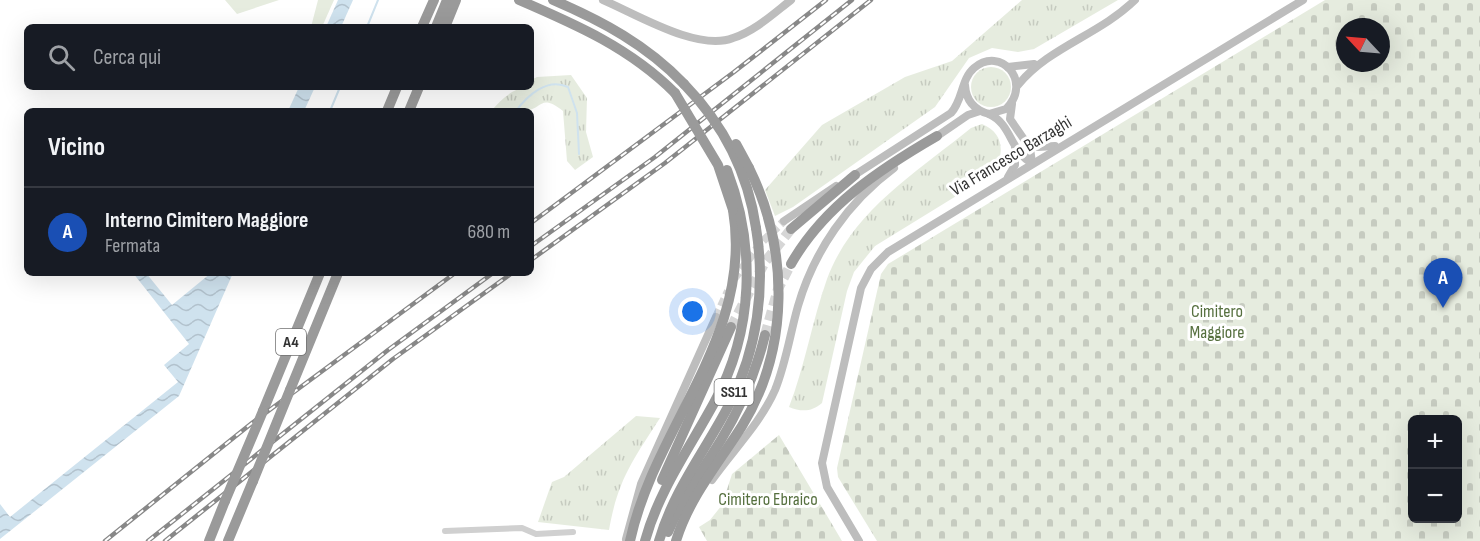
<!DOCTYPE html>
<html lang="it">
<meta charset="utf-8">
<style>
body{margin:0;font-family:"Sofia Sans Condensed",sans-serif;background:#242831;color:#f1f3f6}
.controls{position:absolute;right:18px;bottom:18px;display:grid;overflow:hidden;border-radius:9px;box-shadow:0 6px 24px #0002}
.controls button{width:54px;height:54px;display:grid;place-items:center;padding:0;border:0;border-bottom:2px solid #363941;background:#171b24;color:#f1f3f6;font:30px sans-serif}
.compass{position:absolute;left:1336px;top:18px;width:54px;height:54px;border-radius:50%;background:#171b24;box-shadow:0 6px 24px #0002;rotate:296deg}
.you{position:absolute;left:693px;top:312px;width:21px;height:21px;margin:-15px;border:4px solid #fff;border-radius:50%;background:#1a73e8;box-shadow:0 0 0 9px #1a73e833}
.badge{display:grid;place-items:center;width:39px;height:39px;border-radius:50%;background:#0f766e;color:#fff;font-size:20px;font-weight:700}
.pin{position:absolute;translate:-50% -50px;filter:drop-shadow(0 2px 3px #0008)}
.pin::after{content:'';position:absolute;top:32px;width:21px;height:18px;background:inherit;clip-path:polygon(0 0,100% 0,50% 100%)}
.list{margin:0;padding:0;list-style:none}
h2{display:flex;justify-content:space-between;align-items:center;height:78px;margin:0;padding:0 24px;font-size:26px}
h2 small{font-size:20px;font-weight:400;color:#9ea1a6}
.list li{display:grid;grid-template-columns:39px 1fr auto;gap:18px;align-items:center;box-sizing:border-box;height:90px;padding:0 24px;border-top:2px solid #363941}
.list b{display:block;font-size:22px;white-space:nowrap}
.list p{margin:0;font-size:20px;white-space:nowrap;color:#9ea1a6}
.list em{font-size:20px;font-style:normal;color:#9ea1a6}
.icon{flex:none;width:33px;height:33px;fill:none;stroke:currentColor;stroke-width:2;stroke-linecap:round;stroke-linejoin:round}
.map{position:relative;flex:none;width:1480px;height:541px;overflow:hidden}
.search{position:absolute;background:#171b24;box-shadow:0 6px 24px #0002;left:24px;top:24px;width:510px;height:66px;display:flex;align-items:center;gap:15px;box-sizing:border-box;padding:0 21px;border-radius:9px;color:#9ea1a6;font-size:22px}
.panel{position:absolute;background:#171b24;box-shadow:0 6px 24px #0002;left:24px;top:108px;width:510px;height:168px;border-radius:9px}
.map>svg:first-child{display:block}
</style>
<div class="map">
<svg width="1480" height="541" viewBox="0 0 1480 541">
<defs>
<pattern id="grass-tufts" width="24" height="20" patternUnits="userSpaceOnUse" patternTransform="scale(1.5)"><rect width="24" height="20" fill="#e6ecdf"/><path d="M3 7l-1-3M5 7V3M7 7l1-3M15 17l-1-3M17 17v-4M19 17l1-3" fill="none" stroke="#c6cbc0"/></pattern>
<pattern id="cemetery-stones" width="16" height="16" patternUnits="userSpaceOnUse" patternTransform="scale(1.5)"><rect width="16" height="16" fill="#e6ecdf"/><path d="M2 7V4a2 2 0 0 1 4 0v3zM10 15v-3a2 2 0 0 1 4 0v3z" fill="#c6cbc0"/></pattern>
<pattern id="water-waves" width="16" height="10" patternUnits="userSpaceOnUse" patternTransform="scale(1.5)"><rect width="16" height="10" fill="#cfe2ee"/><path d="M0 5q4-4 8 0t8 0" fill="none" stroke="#b2c2cd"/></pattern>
</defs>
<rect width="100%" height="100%" fill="#fff"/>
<g fill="url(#grass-tufts)">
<path d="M1022,0H1118L1034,49L1018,52L992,48L969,58L935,107L793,207L775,216L765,190L822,125L905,77L952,61Z"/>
<circle cx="991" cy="87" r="20"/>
<path d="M571,75L587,98L586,132L593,157L575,170L567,161L563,111C540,93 543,109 525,111C514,112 502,111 491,111C502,99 513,87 531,87V80L537,77Z"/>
<path d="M982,124C1005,133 1005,156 992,174L875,246L854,272L847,291L822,403C812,412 801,412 789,407C805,366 812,321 827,279C852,211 917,172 971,128Z"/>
<path d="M636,416L660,418C633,460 618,479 609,530L538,522L552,482L564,477Z"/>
</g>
<g fill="url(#cemetery-stones)" fill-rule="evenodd">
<path d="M1325,0H1480V541H877L838,477L837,468L881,274L888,264ZM1345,27H1381V63H1345ZM1412,420H1458V518H1412Z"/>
<path d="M779,435L842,541H707L699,527L710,520L722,505L732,474Z"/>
</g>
<g fill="#e6ecdf">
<path d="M225,0H279L237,14Z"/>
<path d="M318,0H334L322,27H311Z"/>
</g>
<g fill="url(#water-waves)">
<path d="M338,0H353L341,27H326Z"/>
<path d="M299,87H315L304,111H288Z"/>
<path d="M133,273H146L172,305L211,273H233L179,396L0,539V504L10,517L178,382L164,365L189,344Z"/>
</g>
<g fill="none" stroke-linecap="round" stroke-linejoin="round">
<g stroke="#cfe2ee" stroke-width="2">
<path d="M367,27L378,0"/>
<path d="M330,111L340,87"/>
<path d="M516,111C527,96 547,77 568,87L577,113L579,154"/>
</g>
<g stroke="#d6d6d6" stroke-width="8" stroke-dasharray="8 4" stroke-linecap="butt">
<path d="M734,279L761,243L784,221"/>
<path d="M716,317L728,291"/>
</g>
<g stroke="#d6d6d6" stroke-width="10" stroke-dasharray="10 5" stroke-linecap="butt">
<path d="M731,327L765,262L791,229"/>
<path d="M765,335L778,289L791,264"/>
</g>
<path stroke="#d0d0d0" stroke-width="6" d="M445,531L522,528L536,534L573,532"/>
<g stroke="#bdbdbd" stroke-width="8">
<path d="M603,0C636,14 698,52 733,38C755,31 773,14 791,0"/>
<path d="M1008,67L1034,64"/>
<path d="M1018,85C1049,47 1099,35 1135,0"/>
<path d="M1012,104L1010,119L1030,148L1032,163"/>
<path d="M989,114C1012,124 1010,152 1032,163"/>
<path d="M933,139L968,115L980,111"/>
<path d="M1028,142L1038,147L1055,146"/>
<path d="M1008,177L1015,165V147"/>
<path d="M850,178L951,113C963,100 961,79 974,68C1001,45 1033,82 1006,109L989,114C974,110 966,101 965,85"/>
<path d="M784,221L836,186"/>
<path d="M712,480C733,450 760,424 775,390C786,363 790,334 798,306C814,251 848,202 894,168"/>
<path d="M626,539L641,484L716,317"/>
<path d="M859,541L827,487L822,463L861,288L871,269L888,252L1303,0"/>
</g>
<g stroke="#9a9a9a" stroke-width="10">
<path d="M519,0C577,25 630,48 675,93"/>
<path d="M553,0C602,21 647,45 684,84"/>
<path d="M422,27L434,0"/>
<path d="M436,27L447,0"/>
<path d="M445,27L456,0"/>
<path d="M387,111L397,87"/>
<path d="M409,111L419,87"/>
<path d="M791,229L855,175"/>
<path d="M791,264C824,206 880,169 937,136"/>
<path d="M290,390L338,273"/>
<path d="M263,411L320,273"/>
<path d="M662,480L731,327"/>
<path d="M668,532C682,499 702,471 721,440C741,407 756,372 765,335"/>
<path d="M209,541L225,501"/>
<path d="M228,541L253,481"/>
<path d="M630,541C655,425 754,336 733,210"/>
<path d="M645,541C659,490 689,449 714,403C754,331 756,246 727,170"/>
<path d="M659,541C674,489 706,450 730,403C757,349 766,288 756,228"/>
<path d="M676,541C689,498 718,464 742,426C790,348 789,249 749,168"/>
</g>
<g stroke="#888" stroke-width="4.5">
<g id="rail">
<path d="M531,223L734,72L826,0"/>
<path d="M531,246L655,157L852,0"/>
<path d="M531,260L665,163L871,0"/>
<path d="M105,541L252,423L455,273"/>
<path d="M148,541L388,350L493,273"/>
<path d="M165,541L393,359L512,273"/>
</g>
</g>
<use href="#rail" stroke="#fff" stroke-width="2" stroke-dasharray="7" stroke-linecap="butt"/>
<g stroke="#9a9a9a" stroke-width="10">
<path d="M684,84C723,124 748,173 756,228"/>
<path d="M675,93L718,165L733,210"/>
<path d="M736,144L749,168"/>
<path d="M253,481L290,390"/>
<path d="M225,501L263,411"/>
</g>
</g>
<g text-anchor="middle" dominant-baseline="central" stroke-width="6" stroke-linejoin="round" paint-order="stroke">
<g fill="#fff" stroke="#707070" stroke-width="1.5">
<rect x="276" y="329" width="30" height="26" rx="4.5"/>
<rect x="714.5" y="379" width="39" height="26" rx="4.5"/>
</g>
<g font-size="16" font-weight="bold" fill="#333">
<text x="291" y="342">A4</text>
<text x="734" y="392">SS11</text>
</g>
<g font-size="18" fill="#333" stroke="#fff">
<text transform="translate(1011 156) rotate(-31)">Via Francesco Barzaghi</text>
</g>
<g font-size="18" fill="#56703f" stroke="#fff">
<text x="1217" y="311">Cimitero<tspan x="1217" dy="21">Maggiore</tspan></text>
<text x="768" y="499">Cimitero Ebraico</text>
</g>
</g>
</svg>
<div class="controls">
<button>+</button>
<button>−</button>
</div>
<svg class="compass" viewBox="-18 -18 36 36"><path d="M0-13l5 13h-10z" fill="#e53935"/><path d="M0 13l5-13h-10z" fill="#9ea1a6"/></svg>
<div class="you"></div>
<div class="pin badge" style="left:1443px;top:308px;background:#1a4fb4">A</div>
<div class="search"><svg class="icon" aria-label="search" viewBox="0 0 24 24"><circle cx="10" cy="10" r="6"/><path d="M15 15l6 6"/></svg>Cerca qui</div>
<section class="panel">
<h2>Vicino<small></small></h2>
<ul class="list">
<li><span class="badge" style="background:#1a4fb4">A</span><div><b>Interno Cimitero Maggiore</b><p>Fermata</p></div><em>680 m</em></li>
</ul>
</section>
</div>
